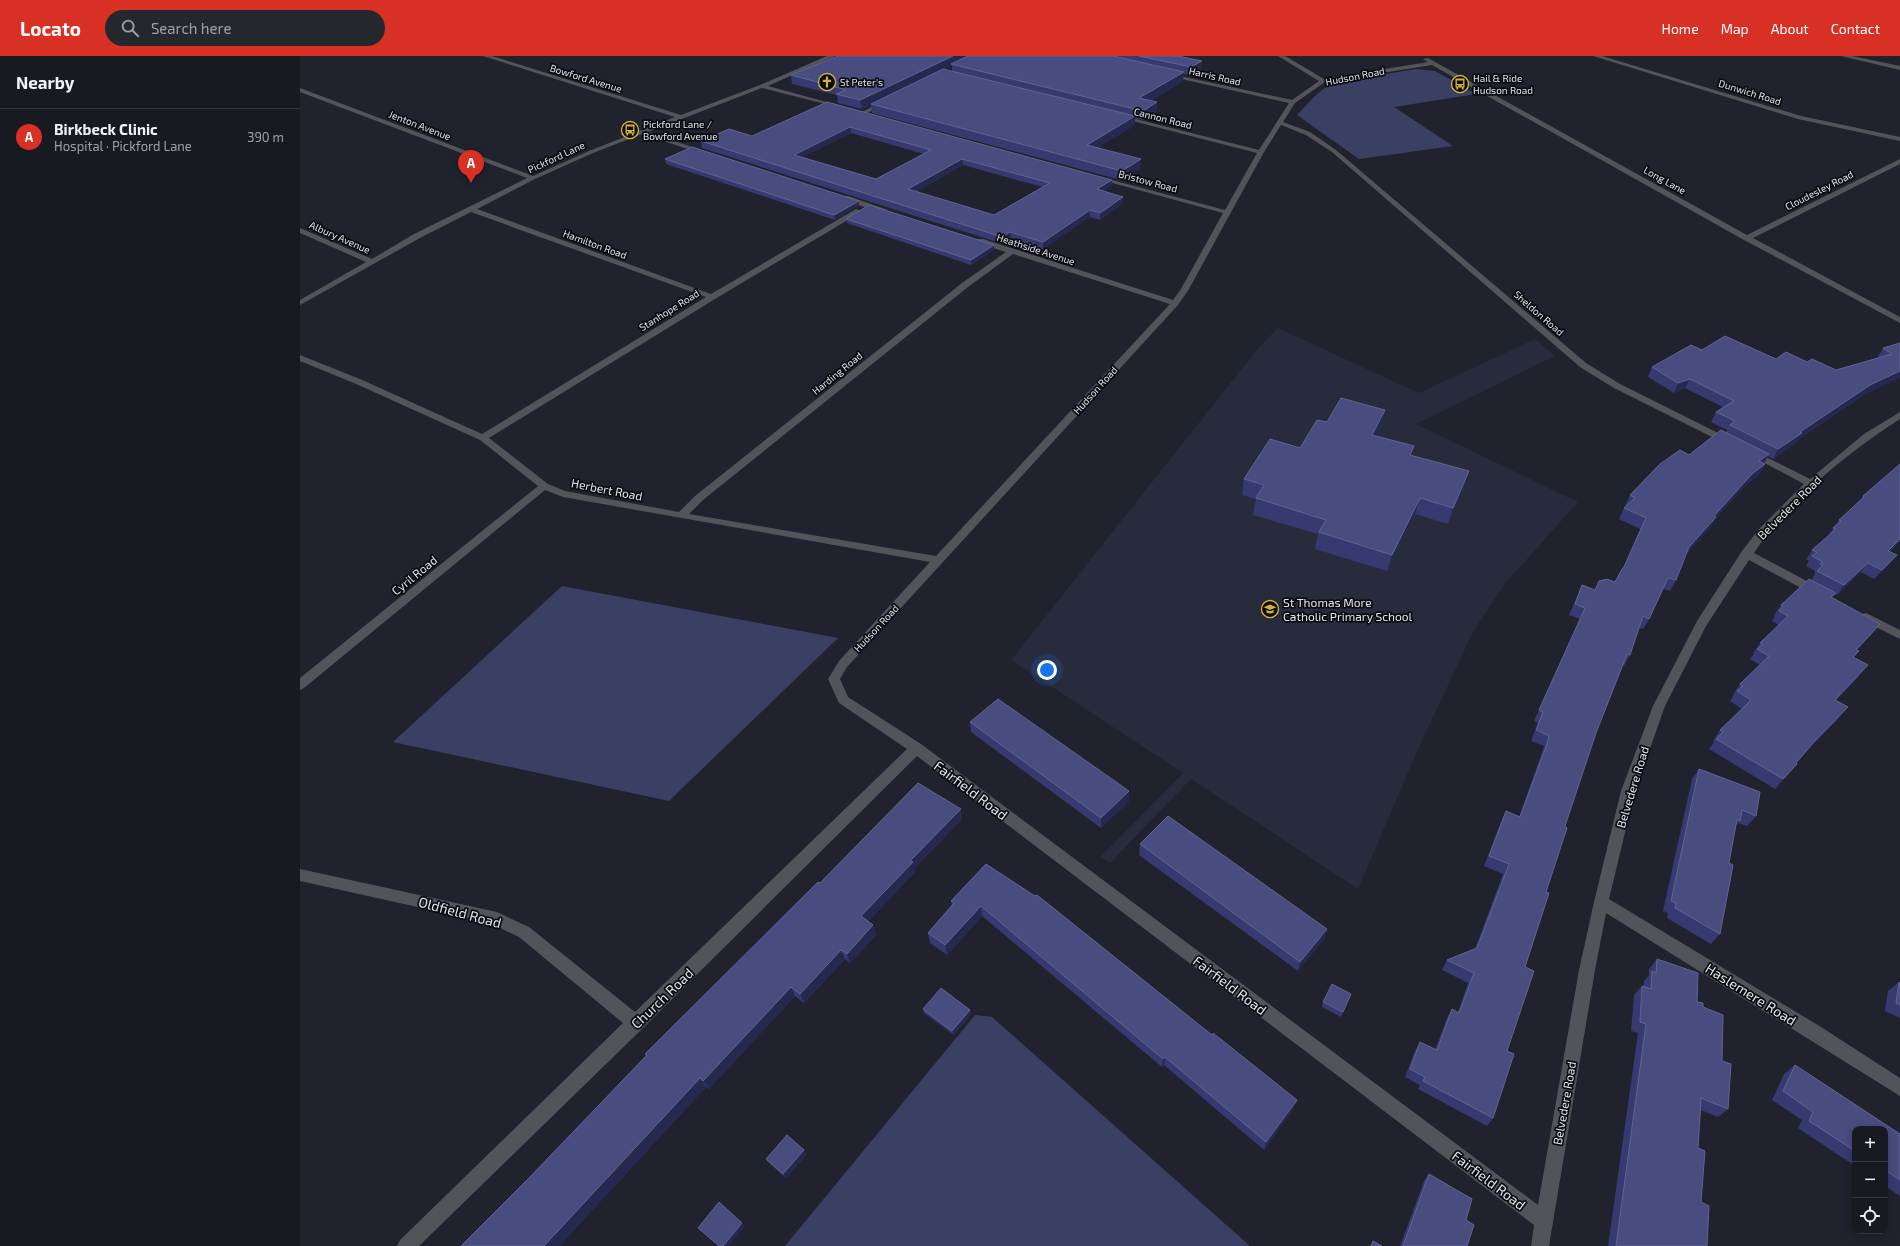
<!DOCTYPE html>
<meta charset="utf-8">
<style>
body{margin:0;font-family:"Exo 2",sans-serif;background:#25272f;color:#f1f3f6}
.controls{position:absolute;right:12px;bottom:12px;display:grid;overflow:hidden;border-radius:8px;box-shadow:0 2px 10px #0003}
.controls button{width:36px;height:36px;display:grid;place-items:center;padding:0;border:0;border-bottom:1px solid #363840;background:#181a22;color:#f1f3f6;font:20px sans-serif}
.you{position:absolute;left:747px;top:614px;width:14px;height:14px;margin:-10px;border:3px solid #fff;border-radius:50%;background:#1a73e8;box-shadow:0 0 0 6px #1a73e833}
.badge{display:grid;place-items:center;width:26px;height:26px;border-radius:50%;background:#d93025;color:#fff;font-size:13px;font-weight:700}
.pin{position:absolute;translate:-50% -33px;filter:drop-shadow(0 1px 2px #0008)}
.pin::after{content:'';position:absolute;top:21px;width:14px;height:12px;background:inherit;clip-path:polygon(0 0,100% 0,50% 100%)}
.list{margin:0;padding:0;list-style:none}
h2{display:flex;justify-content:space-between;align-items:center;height:52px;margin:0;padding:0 16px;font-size:17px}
h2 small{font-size:13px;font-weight:400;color:#9fa1a5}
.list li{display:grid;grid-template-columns:26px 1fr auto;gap:12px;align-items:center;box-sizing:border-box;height:56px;padding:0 16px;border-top:1px solid #363840}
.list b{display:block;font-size:15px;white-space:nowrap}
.list p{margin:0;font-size:13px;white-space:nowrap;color:#9fa1a5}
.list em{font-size:13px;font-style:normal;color:#9fa1a5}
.icon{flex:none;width:22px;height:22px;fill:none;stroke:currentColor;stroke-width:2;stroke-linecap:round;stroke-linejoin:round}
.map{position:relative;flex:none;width:1600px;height:1190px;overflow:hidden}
header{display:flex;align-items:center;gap:24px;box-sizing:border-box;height:56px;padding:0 20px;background:#d93025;color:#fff}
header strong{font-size:19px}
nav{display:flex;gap:22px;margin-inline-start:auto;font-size:14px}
.search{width:280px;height:36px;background:#25272f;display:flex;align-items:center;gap:10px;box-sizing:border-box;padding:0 14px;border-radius:22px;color:#9fa1a5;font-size:15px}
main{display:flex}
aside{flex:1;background:#181a22}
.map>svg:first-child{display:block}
</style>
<header>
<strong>Locato</strong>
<div class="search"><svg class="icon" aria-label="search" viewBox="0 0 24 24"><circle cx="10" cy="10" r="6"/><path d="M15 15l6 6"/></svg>Search here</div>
<nav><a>Home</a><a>Map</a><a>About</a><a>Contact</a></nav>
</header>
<main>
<aside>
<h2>Nearby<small></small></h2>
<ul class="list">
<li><span class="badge">A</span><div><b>Birkbeck Clinic</b><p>Hospital · Pickford Lane</p></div><em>390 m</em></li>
</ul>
</aside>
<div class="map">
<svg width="1600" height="1190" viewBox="0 0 1600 1190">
<rect width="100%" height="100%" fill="#20222d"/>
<path fill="#282b3c" d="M978,272L1119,337L1235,283L1255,300L1116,368L1278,446L1203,530L1173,576L1119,691L1058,833L891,723L810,807L800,801L883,717L711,604L959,291Z"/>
<g fill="#3a4064">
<path d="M1116,13L1135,15L1176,38L1094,51L1153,90L1059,103L997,59C1010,46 1019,32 1037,26Z"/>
<path d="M262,530L538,582L369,745L93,686Z"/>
<path d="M675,959L692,961L950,1190H485Z"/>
</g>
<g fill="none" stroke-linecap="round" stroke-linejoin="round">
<g fill="#53545a" fill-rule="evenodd">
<path d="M183,0H192L381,59L460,29L527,0H535L468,30L541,50V52L462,32L348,76L407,96V98H403L342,78L293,97L235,123L177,153L411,238L556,153L563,155L415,243L189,382L248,428L265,435L379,456L395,440L662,227L706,196L677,187V183H683L873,244L881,233L923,157L794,122L797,120L925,154L957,97L817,61L820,59L959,94L989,47L868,20L866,19V17L992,44L1019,25L978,0H985L1024,23L1128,6L1123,3L1128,2L1447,179L1600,103V108L1453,182L1600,261V267L1444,184L1132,9L1025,26L995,47L983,66L1010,76L1036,94L1286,307L1320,328L1432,384L1434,386L1432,388H1426L1314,332L1280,311L1032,96L1006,79L981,69L964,96L889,233L878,249L547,611L540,623L548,641L621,688L1238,1149L1279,914L1294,846L1321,735L1353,650L1397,565L1442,495L1459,473L1504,428L1446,397L1448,395H1454L1510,423L1564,378L1600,356V363C1548,396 1487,446 1454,497L1522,533L1524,536L1522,539H1514L1449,504L1406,570L1365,650L1335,735L1309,843L1521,971L1600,1022V1040L1306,857L1295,914L1249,1190H1231L1234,1169L617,700L342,973L119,1190H97L100,1184L323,967L219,881L190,867L0,825V813L197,856L229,871L335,956L607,693L539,647L528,623L539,605L630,506L263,441L245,434L4,632L0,634V622L238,430L180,384L54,327L0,305V299L60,323L182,378L406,241L171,156L120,182L0,249V244L66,206L0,177V172L72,203L114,178L227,122L0,36V32L233,120L289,95L375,61ZM713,198L870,248L636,500L389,458L403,444L668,231Z"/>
<path d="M1293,0H1302L1501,60L1600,81V85L1498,63Z"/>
<path d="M1541,0H1552L1600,10V14Z"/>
<path d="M585,44L588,46L587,47L565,58L560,57Z"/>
<path d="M542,140H548L588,154L581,156L542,144Z"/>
<path d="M1566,557L1600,574V583L1562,564L1560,561L1562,558Z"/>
</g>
</g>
<g fill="#363a71" fill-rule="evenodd">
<path d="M538,0H878L901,14L891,20L884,18L883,25L850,45L857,46V55L843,64L835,62V69L798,91L841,112L821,124L572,57L571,49L562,53L538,47L537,39L492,28L491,19ZM651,10H652V15L644,13Z"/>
<path d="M527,46L812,124V130L804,135L823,147L800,164L790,161L743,193L711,183L703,188L402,92L401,85L452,80ZM551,77L624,98L576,123L502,101ZM663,109L742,131L694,159L616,136Z"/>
<path d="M365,103L559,149L535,164L366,108Z"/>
<path d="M546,163L694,189V194L671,209L547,167Z"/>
<path d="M1600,287L1564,339L1499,383L1497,386L1473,403L1468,400L1464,408H1465L1459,419L1446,429L1415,463L1410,472L1386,498L1376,524L1370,535L1363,533L1349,563L1343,573L1339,572L1330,599L1324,610L1323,609L1296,677L1265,770L1246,836L1225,911L1193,1062L1187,1070L1118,1033L1120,1029L1105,1021L1115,995L1120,986L1135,994L1147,962L1152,953L1158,956L1168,927L1142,914L1147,904L1175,893L1203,818L1184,810L1201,766L1206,755L1219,761L1241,699L1244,690L1231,685L1238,667L1234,665L1280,563L1269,559L1282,529L1295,534L1315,526L1323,513L1340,473L1319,463L1324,452L1326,451L1325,450L1330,439L1389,399L1426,377L1427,374L1411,366L1416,356L1423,351L1385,332L1374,337L1348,321L1352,311L1402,294L1476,303L1507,306L1536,314L1577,302L1583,292Z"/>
<path d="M1085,354L1082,369L1076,380L1112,399L1164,431L1148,468L1115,458L1087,515L1015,493L1018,478L953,459L956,443L942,439L944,423L1000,392L1027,366Z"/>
<path d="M1600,408V485L1590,496L1589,509L1574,523L1561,516L1537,539L1535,538L1532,542L1572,578L1557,594L1559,595L1553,602L1559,620L1536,645L1539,662L1505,697L1496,707L1497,708L1489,718L1475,733L1409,693L1414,686L1413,685L1420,674L1442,653L1430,645L1434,639H1433L1440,628L1460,609L1450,603L1454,598L1453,597L1460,587L1479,569L1472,565L1475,560L1474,559L1481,549L1511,524L1515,518H1514L1515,515L1506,510L1509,505L1506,503L1512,494L1527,481L1539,464L1560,445L1563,440Z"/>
<path d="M670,666L829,745L801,772L671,676Z"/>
<path d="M1399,713L1456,760L1447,770L1438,767L1435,771L1429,807L1420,878L1411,888L1367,862L1368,857L1363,855L1392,723Z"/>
<path d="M662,763L614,813L615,816L568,865L573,869L576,879L550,907L545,903L504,947L495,940L409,1033L406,1031L259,1190H161L227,1124L347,1000L345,998Z"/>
<path d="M840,788L1024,883L998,915L839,799Z"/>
<path d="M686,808L997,1044L994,1052L964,1094L864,1009L862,1011L682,860L647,899L630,887L628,877L652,849L651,845Z"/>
<path d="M1357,903L1403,951L1422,1005L1428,1053L1418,1061L1401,1054L1398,1092L1401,1146L1407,1190H1308L1338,977L1331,975L1334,939L1342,930L1343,931L1344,925L1349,919V913Z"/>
<path d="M1599,926L1600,927V962L1585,955L1588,935Z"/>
<path d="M1049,942L1041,961L1022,951L1023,946Z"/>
<path d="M623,953L670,954L671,958L654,979L624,957Z"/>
<path d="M1495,1009L1600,1078V1140L1585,1130V1073H1555V1110L1498,1072L1502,1064L1472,1044L1484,1018Z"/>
<path d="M507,1098L486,1122L469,1107L466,1103Z"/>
<path d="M1129,1118L1166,1164L1167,1190H1100L1124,1125Z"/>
</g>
<g fill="#252950">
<path d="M653,0H672L651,8L652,10L572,48H571V49L562,53L560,44Z"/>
<path d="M902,5L901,14L891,20V11Z"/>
<path d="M884,16L883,25L839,51V42Z"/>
<path d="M857,46V55L843,64V55Z"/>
<path d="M835,60V69L787,98V89Z"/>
<path d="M550,71L551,77L495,105L494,99Z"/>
<path d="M662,103L663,109L609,140L608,133Z"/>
<path d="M841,103V112L821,124L822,115Z"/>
<path d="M812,124V130L797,140V133Z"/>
<path d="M823,141V147L800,164V157Z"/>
<path d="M559,145V149L535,164L534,159Z"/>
<path d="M790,154V161L743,193V186Z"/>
<path d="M710,176L711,183L703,188L702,181Z"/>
<path d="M694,189V194L671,209V204Z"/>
<path d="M1600,315V322L1564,339L1499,383L1497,386L1473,403L1478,393L1500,376L1570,329Z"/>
<path d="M1390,323L1385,332L1374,337L1378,327Z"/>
<path d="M1085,354L1082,369L1068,395L1072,379Z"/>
<path d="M1114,390L1110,406V399Z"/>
<path d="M1469,398L1463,409L1459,405Z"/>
<path d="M1465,408L1459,419L1446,429L1415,463L1410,472L1383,502L1389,491L1414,460L1452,418Z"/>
<path d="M1169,415L1164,431L1148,468L1153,452Z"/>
<path d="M1120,442L1115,458L1087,515L1092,499Z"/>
<path d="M1600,483V485L1581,504L1588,495Z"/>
<path d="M1597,499L1589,509L1574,523L1582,514Z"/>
<path d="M1568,507L1561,516L1537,539L1544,529Z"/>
<path d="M1580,568L1572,578L1548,604L1556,594Z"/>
<path d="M1568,609L1559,620L1527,655L1535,644Z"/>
<path d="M1548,651L1539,662L1505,697L1488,717L1513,687Z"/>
<path d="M1497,708L1489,718L1475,733L1483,723Z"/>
<path d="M829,735V745L801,772V762Z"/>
<path d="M661,753L662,763L614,813L615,816L564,870L561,860L610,805Z"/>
<path d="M681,850L682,860L647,899L645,889Z"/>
<path d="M573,869L576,879L550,907L547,898Z"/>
<path d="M1027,873L1024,883L998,915L1000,906Z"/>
<path d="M541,894L545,903L504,947L500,938Z"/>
<path d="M491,931L495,940L409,1033L403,1025Z"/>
<path d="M670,954L671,958L654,979L652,975Z"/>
<path d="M865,1001L864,1009L862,1011L863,1003Z"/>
<path d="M400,1022L406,1031L259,1190H244Z"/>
<path d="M997,1044L994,1052L964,1094L966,1086Z"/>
<path d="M504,1094L507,1098L486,1122L483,1118Z"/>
<path d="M442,1167L445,1170L429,1190H423Z"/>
</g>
<g fill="#494c7f" stroke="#616490" fill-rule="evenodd">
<path d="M538,0H653L560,44L536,38L546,34L539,32L491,19Z"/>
<path d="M668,0H813L884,16L839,42L857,46L843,55L651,8Z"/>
<path d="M839,0H878L902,5L891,11Z"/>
<path d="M643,13L835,60L787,89L841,103L822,115L571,48Z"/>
<path d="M527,46L812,124L797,133L823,141L800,157L790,154L743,186L710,176L702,181L401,85L429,73L452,80ZM550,71L631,94L576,123L494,99ZM662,103L750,127L694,159L608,133Z"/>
<path d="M392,91L559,145L534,159L365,103Z"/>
<path d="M569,149L694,189L671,204L546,163Z"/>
<path d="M1425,280L1476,303L1486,296L1507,306L1512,303L1536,314L1592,298L1583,292L1600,287V315L1570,329L1500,376L1502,377L1478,393L1430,369L1435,365L1416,356L1434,345L1390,323L1378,327L1352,311L1391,289L1402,294Z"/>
<path d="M1041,342L1085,354L1072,379L1114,390L1110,399L1169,415L1153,452L1120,442L1092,499L1019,476L1026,464L956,442L964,429L944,423L970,383L1000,392L1017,364L1027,366Z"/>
<path d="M1421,374L1469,398L1459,405L1465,408L1452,418L1414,460L1416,461L1389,491L1376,524L1368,522L1349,563L1343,560L1330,599L1327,598L1296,677L1265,770L1267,772L1246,836L1249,837L1225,911L1234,915L1207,995L1214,998L1193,1062L1123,1025L1125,1021L1110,1013L1120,986L1137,994L1152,953L1159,957L1174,917L1147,904L1177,892L1209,808L1189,800L1206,755L1220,761L1247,688L1249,680L1236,674L1243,656L1239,654L1285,552L1275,548L1282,529L1295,534L1299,525L1307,523L1315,526L1322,513H1323L1346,462L1324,452L1335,442L1330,439L1360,408L1380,394L1389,399Z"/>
<path d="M1600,408V483L1588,495L1597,499L1582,514L1568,507L1544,529L1517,515L1523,509L1520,508L1523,506L1512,500L1517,496L1512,494L1536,473L1533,472L1541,465L1539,464L1564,441L1563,440Z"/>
<path d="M1509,523L1536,537L1531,541L1580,568L1556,594L1559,595L1553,601L1568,609L1535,644L1548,651L1513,687L1496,707L1497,708L1483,723L1416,683L1423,676L1420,674L1451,644L1437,635L1443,630L1440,628L1469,600L1457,593L1463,588L1460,587L1488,560L1479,555L1483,550L1481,549Z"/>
<path d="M698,643L829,735L801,762L670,666Z"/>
<path d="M1399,713L1460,736L1456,760L1442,754L1440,765L1437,763L1429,807L1433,809L1420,878L1375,852L1376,847L1371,845Z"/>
<path d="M618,727L661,753L610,805L613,806L561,860L573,869L547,898L541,894L500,938L491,931L403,1025L400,1022L244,1190H161L227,1124L347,999L345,998L518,826L520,827Z"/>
<path d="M868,760L1027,873L1000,906L840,788Z"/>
<path d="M686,808L735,840L737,839L912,979L913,977L997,1044L966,1086L865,1001L863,1003L681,850L645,889L628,877L654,847L651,845Z"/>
<path d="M1357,903L1398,917L1397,946L1403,947V951L1423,959L1422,1005L1431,1008L1428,1053L1401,1042L1398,1092L1405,1095L1401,1146L1409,1150L1407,1190H1316L1346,968L1340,966L1342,930L1351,933L1352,915L1356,917Z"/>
<path d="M1599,926L1600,927V949L1596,947Z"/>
<path d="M1032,928L1051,938L1043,956L1023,946Z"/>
<path d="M641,932L670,954L652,975L623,953Z"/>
<path d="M1495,1009L1600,1078V1124L1585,1114V1073H1555V1095L1509,1065L1513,1056L1483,1035Z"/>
<path d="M487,1079L504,1094L483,1118L466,1103Z"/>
<path d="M1129,1118L1172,1143L1166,1164L1174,1169L1167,1190H1103Z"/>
<path d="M419,1146L442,1167L423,1190H419L398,1172Z"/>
<path d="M1073,1185L1082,1190H1071Z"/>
</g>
<defs>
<g id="church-ring" transform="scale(0.9)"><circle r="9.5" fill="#0b0c11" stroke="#d3b635" stroke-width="1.5"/><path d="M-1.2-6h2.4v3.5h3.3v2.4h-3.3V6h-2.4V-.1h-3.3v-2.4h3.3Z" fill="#d3b635"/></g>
<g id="bus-ring" transform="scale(0.9)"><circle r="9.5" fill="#0b0c11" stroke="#d3b635" stroke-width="1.5"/><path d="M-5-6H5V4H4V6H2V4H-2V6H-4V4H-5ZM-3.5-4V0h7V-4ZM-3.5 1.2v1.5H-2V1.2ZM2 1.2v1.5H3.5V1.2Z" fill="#d3b635"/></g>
<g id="school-ring" transform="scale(0.9)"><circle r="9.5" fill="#0b0c11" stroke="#d3b635" stroke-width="1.5"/><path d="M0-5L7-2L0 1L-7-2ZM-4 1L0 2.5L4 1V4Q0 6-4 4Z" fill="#d3b635"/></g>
</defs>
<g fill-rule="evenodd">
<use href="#church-ring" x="527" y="26"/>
<use href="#bus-ring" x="1160" y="28"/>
<use href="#bus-ring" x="330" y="74"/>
<use href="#school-ring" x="970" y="553"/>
</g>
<g text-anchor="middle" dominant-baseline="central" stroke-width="3.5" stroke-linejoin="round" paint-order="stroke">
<g font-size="10" fill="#e4e5ed" stroke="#0b0c11">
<text transform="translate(915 20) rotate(13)">Harris Road</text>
<text transform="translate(1055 20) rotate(-11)">Hudson Road</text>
<text transform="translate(286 22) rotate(17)">Bowford Avenue</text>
<text transform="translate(1450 36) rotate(17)">Dunwich Road</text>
<text transform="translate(863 62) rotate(14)">Cannon Road</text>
<text transform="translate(120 69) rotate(21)">Jenton Avenue</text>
<text transform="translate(256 101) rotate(-25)">Pickford Lane</text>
<text transform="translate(1365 124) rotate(29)">Long Lane</text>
<text transform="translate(848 125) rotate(15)">Bristow Road</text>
<text transform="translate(1519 134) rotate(-27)">Cloudesley Road</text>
<text transform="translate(40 181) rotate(24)">Albury Avenue</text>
<text transform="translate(295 188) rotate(20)">Hamilton Road</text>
<text transform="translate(736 193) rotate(18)">Heathside Avenue</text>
<text transform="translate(369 254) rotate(-32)">Stanhope Road</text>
<text transform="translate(1239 257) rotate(41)">Sheldon Road</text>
<text transform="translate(537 317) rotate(-39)">Harding Road</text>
<text transform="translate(795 334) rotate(-48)">Hudson Road</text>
<text transform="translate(576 572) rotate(-47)">Hudson Road</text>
</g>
<g font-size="10" fill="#e4e5ed" stroke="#0b0c11" text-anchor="start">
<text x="1173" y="22">Hail &amp; Ride<tspan x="1173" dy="12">Hudson Road</tspan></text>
<text x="540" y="26">St Peter's</text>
<text x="343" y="68">Pickford Lane /<tspan x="343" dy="12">Bowford Avenue</tspan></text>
</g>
<g font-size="12" fill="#e4e5ed" stroke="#0b0c11">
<text transform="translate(307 433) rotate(11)">Herbert Road</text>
<text transform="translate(1489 451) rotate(-45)">Belvedere Road</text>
<text transform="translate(114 519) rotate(-39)">Cyril Road</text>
<text transform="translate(1332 731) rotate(-73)">Belvedere Road</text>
<text transform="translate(1264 1047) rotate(-80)">Belvedere Road</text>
</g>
<g font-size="12" fill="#e4e5ed" stroke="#0b0c11" text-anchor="start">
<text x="983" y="546">St Thomas More<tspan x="983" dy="14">Catholic Primary School</tspan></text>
</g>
<g font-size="14" fill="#e4e5ed" stroke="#0b0c11">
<text transform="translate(671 734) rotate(37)">Fairfield Road</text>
<text transform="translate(160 856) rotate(15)">Oldfield Road</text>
<text transform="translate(930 929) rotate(37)">Fairfield Road</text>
<text transform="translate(1451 938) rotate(32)">Haslemere Road</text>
<text transform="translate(362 942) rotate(-44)">Church Road</text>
<text transform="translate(1189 1124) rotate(37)">Fairfield Road</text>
</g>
</g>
</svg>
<div class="controls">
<button>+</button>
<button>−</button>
<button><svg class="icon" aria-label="locate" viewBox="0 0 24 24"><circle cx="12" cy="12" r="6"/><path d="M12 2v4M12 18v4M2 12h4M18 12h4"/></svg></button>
</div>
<div class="you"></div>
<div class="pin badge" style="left:171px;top:127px">A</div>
</div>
</main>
